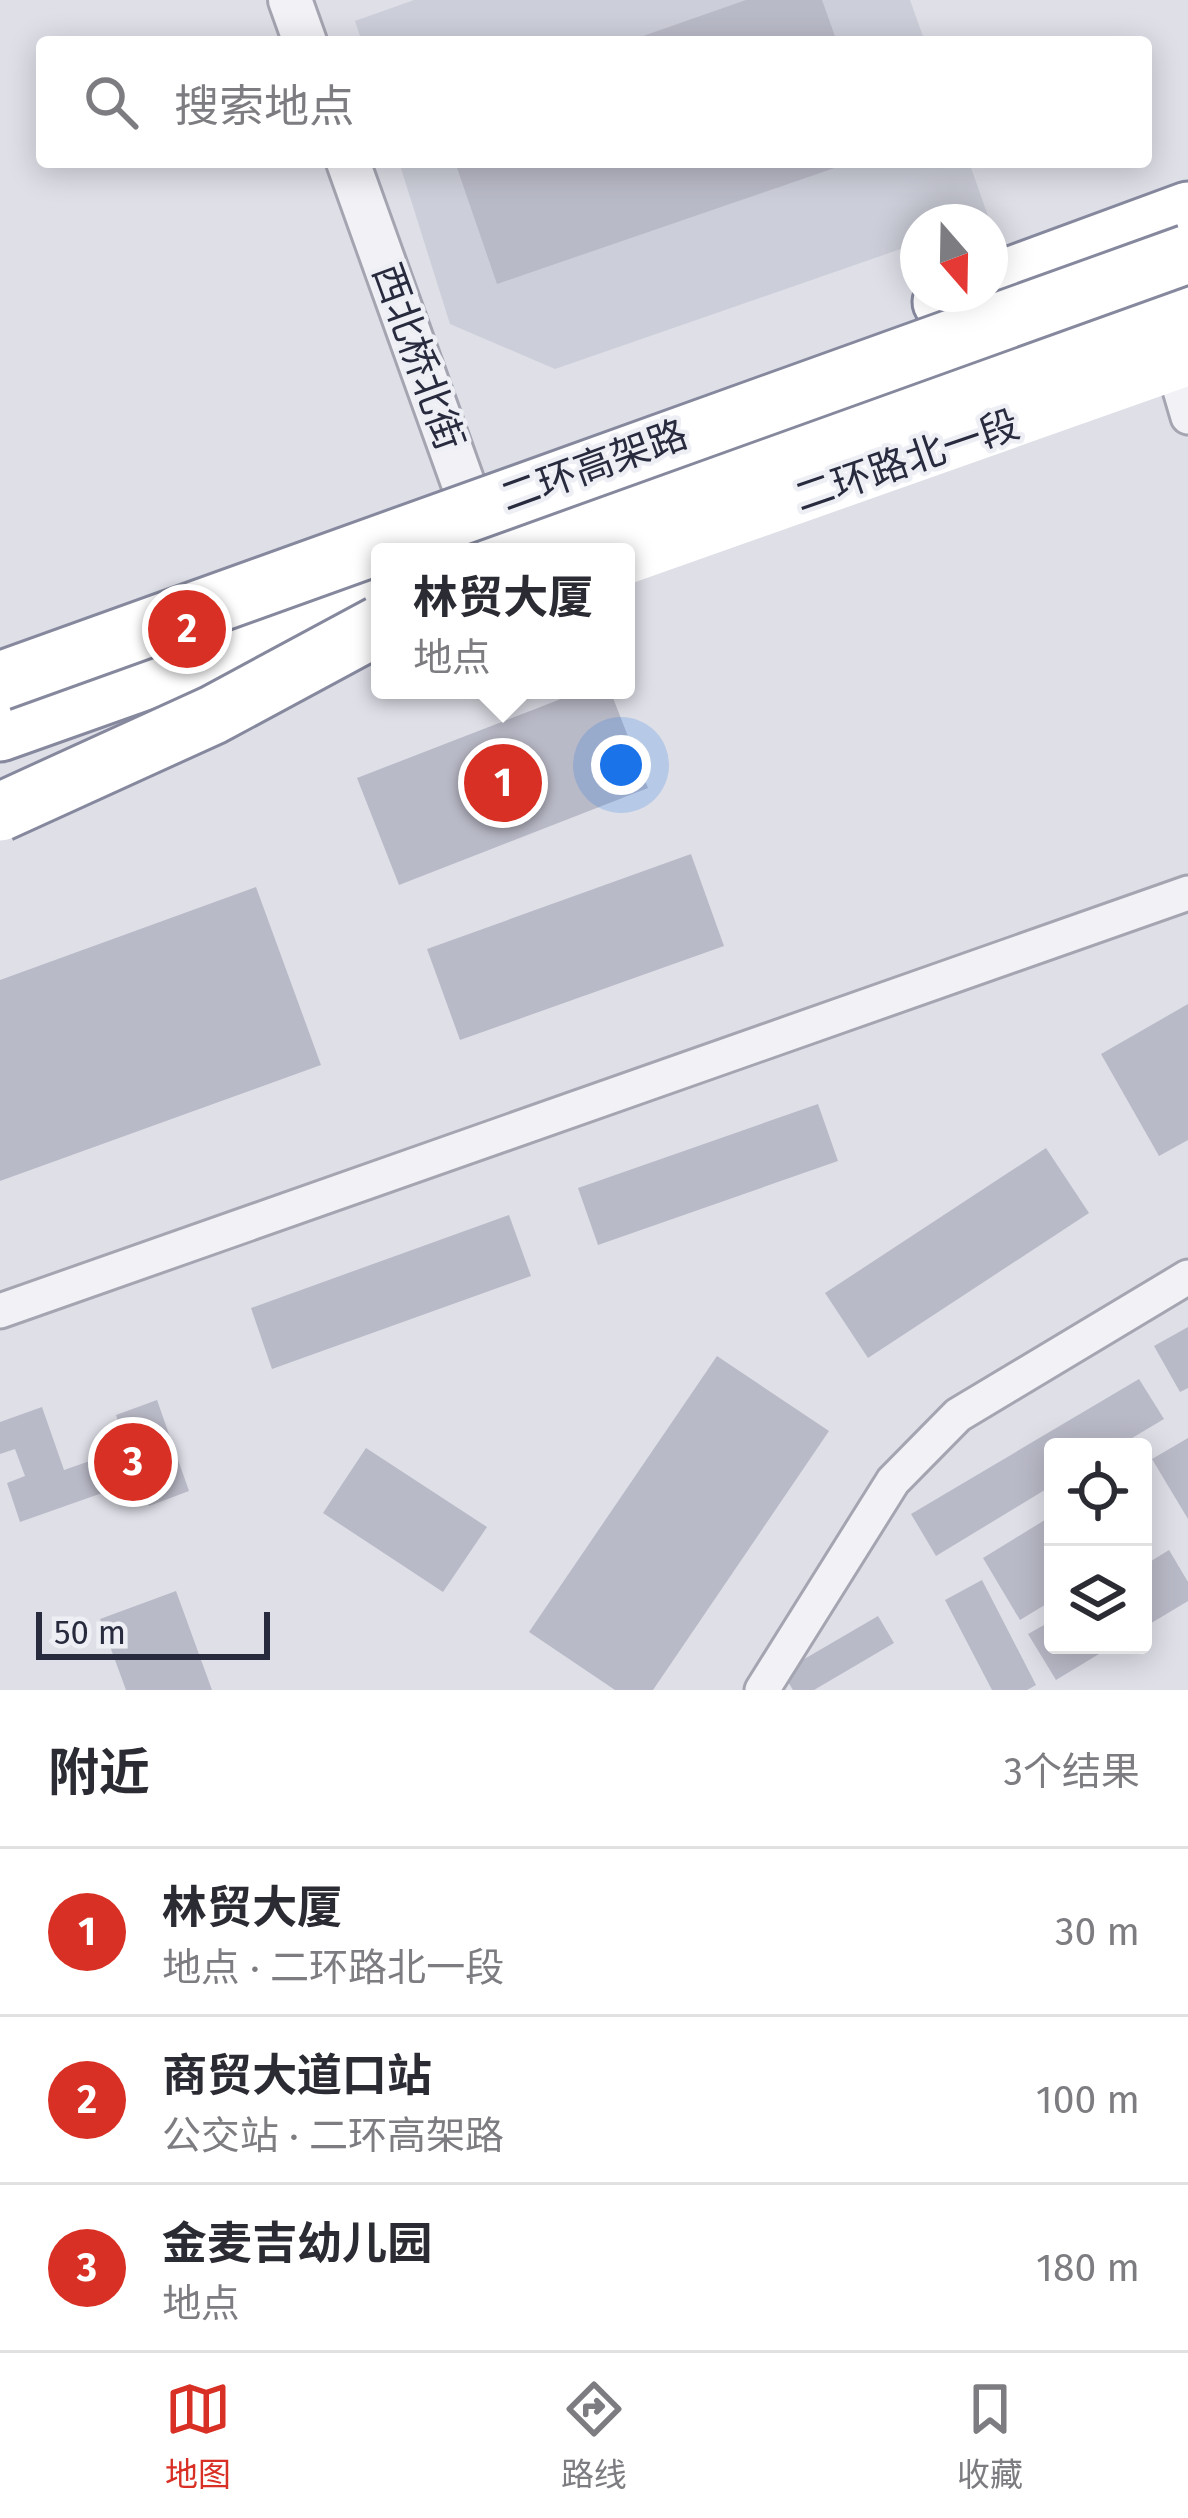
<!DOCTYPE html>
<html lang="zh">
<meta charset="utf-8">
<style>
body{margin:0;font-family:"Fira Sans","Noto Sans SC",sans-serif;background:#f2f2f3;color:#2b2b33}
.controls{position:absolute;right:36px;bottom:36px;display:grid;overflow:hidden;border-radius:12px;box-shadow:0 6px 30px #0003}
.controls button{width:108px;height:108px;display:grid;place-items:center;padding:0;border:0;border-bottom:3px solid #e1e1e2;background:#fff;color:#2b2b33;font:60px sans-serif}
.compass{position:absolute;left:900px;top:204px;width:108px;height:108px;border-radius:50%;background:#fff;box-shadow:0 6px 30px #0003;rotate:160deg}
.scale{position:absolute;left:36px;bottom:30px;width:234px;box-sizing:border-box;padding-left:12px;border:6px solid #282a3e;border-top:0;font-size:33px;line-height:42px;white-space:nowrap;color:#282a3e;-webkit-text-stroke:9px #eeeff5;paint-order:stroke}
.you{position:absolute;left:621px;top:765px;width:42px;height:42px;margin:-30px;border:9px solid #fff;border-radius:50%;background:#1a73e8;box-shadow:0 0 0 18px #1a73e833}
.badge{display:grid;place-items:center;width:78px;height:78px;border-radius:50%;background:#d93025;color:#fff;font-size:39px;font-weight:700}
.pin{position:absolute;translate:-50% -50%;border:6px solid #fff;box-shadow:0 3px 12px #0006}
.popup{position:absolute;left:371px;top:543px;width:264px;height:156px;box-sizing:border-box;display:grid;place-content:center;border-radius:12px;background:#fff;filter:drop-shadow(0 3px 9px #0005);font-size:39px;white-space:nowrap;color:#7c7c81}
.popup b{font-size:45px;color:#2b2b33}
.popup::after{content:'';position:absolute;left:50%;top:100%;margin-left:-24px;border:24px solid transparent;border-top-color:#fff}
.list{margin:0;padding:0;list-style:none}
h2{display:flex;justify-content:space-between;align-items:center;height:156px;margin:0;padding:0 48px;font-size:51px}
h2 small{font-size:39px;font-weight:400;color:#7c7c81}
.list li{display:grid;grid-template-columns:78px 1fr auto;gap:36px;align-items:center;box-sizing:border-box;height:168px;padding:0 48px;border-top:3px solid #e1e1e2}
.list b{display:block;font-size:45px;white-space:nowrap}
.list p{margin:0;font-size:39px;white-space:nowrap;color:#7c7c81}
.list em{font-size:39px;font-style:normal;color:#7c7c81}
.icon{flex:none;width:66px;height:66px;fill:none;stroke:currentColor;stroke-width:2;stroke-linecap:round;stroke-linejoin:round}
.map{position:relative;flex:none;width:1188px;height:1690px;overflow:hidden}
.search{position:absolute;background:#fff;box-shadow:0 6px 30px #0003;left:36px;right:36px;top:36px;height:132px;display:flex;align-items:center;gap:30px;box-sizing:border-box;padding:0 42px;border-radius:12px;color:#7c7c81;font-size:45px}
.sheet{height:660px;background:#fff}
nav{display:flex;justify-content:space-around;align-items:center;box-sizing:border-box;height:168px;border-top:3px solid #e1e1e2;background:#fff;font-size:33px;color:#7c7c81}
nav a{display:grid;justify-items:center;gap:6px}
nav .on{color:#d93025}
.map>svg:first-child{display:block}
</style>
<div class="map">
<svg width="1188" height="1690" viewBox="0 0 1188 1690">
<rect width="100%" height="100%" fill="#dedfe7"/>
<g fill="#ccced9">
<path d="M414,0H910L925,42H362L355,21Z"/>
<path d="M399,162H969L989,219L918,222V243L555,369L450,324Z"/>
</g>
<g fill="#b9bac7">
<path d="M746,0H822L837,42H626Z"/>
<path d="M455,162H849V163L497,284Z"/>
<path d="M584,690H610L648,788L399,885L357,778Z"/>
<path d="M691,854L724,946L460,1040L427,949Z"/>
<path d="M256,887L321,1065L0,1181V980Z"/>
<path d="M1188,1004V1140L1159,1156L1101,1054Z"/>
<path d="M818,1104L838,1161L598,1245L578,1188Z"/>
<path d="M1046,1148L1089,1213L868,1358L825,1293Z"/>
<path d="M509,1215L531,1276L272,1369L251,1308Z"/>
<path d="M1188,1327V1388L1180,1392L1154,1346Z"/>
<path d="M717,1356L829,1431L653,1690H615L529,1632Z"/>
<path d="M1139,1379L1164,1419L1117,1447H1053V1485L936,1556L911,1514Z"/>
<path d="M157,1400L189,1491L149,1506L139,1480L20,1522L7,1483L25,1476L15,1449L0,1454V1422L42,1407L64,1470L127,1448L116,1415Z"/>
<path d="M1188,1438V1519L1152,1459Z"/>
<path d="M366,1448L487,1527L443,1592L323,1513Z"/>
<path d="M1053,1515V1600L1020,1620L983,1558Z"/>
<path d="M1169,1550L1188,1582V1601L1143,1628V1566Z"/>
<path d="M982,1580L1036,1685L1027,1690H992L945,1600Z"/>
<path d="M176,1591L212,1690H126L100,1619Z"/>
<path d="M878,1616L894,1643L814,1690H793L782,1672Z"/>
<path d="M1053,1620V1645H1114L1056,1680L1028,1634Z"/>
</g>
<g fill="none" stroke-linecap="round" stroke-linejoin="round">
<g stroke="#a4a5b1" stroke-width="39">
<g id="minor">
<path d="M1173,366L1188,417"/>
<path d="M0,1311L1188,893"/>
<path d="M762,1690L893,1481L958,1415L1188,1277"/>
</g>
</g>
<g stroke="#a4a5b1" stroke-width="48">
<g id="tertiary">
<path d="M290,0L305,42"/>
<path d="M348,162L483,539"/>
</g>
</g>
<g stroke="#86899e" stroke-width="63">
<g id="trunk">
<path d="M990,284L1188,211"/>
<path d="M942,302L963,294"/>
<path d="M505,552L1188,310"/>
<path d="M0,732L380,597"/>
</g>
</g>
<use href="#minor" stroke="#f1f1f6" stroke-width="33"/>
<use href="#tertiary" stroke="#f1f1f6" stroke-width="42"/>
<path stroke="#fff" stroke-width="48" d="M626,560L1188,361"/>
<use href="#trunk" stroke="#fff" stroke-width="57"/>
<g stroke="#86899e" stroke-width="63" stroke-linecap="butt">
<g id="trunk-bridge">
<path d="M0,681L1188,254"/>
<path d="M0,812L213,715L380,625"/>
</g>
</g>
<use href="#trunk-bridge" stroke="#fff" stroke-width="57"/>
</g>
<g text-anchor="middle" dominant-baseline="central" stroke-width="9" stroke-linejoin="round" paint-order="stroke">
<g font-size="39" fill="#282a3e" stroke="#eeeff5">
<text transform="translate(418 357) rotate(70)">西北桥北街</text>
<text transform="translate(907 461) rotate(-19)">二环路北一段</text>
<text transform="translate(594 466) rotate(-20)">二环高架路</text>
</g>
</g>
</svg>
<div class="controls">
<button><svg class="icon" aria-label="locate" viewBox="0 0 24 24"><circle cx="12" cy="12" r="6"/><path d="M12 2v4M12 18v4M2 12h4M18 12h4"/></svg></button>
<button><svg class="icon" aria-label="layers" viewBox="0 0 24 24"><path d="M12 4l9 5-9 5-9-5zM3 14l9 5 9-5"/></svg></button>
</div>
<svg class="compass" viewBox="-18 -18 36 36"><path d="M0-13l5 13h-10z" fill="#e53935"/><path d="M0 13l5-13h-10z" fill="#7c7c81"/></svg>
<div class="scale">50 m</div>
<div class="you"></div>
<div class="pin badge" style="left:503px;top:783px">1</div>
<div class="popup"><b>林贸大厦</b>地点</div>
<div class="pin badge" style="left:187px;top:629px">2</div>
<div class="pin badge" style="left:133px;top:1462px">3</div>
<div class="search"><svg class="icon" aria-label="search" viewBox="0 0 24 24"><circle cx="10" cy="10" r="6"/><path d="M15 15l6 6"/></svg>搜索地点</div>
</div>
<section class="sheet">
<h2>附近<small>3个结果</small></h2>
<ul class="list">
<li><span class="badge">1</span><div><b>林贸大厦</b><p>地点 · 二环路北一段</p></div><em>30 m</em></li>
<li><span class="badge">2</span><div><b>商贸大道口站</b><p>公交站 · 二环高架路</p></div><em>100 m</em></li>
<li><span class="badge">3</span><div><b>金麦吉幼儿园</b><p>地点</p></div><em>180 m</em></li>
</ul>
</section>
<nav>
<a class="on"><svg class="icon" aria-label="map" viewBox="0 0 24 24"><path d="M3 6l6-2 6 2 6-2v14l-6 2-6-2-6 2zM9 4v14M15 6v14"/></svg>地图</a>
<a><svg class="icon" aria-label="directions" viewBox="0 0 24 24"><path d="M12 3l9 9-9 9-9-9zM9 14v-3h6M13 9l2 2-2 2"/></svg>路线</a>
<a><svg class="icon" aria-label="saved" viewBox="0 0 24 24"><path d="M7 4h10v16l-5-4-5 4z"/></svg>收藏</a>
</nav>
